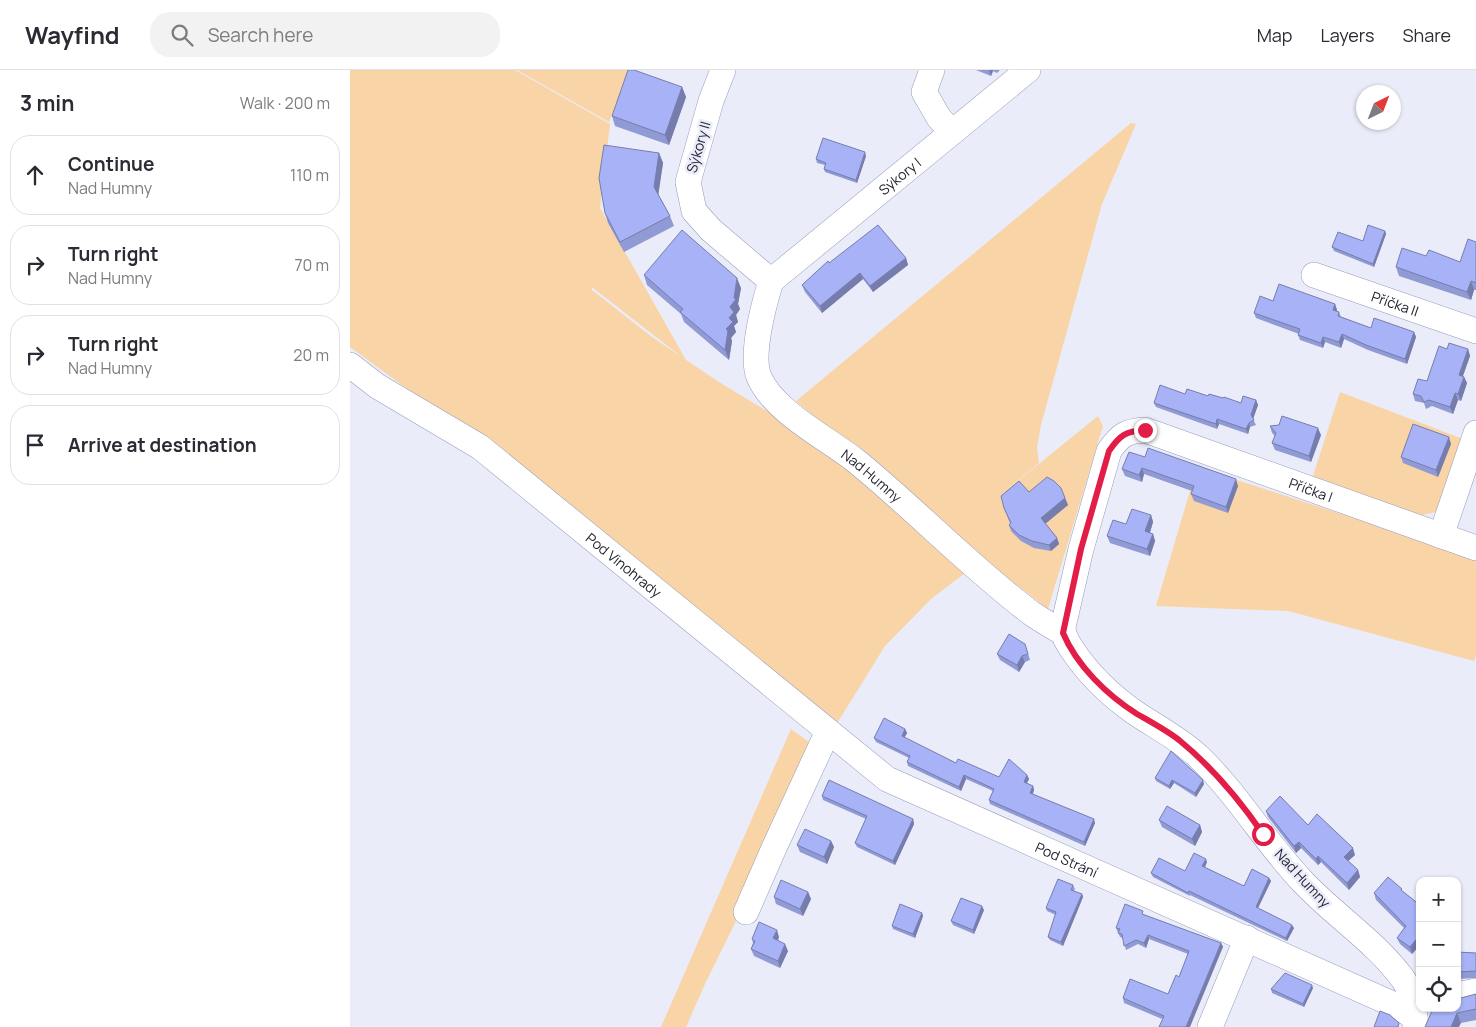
<!DOCTYPE html>
<meta charset="utf-8">
<style>
body{margin:0;font-family:Manrope,sans-serif;background:#f2f2f3;color:#2b2b33}
.controls{position:absolute;right:15px;bottom:15px;display:grid;overflow:hidden;border-radius:10px;box-shadow:0 1px 4px #0004}
.controls button{width:45px;height:45px;display:grid;place-items:center;padding:0;border:0;border-bottom:1px solid #e1e1e2;background:#fff;color:#2b2b33;font:25px sans-serif}
.compass{position:absolute;left:1006px;top:15px;width:45px;height:45px;border-radius:50%;background:#fff;box-shadow:0 1px 4px #0004;rotate:42deg}
.stop{position:absolute;width:15px;height:15px;margin:-11px;border:4px solid #e11d48;border-radius:50%;background:#fff}
.stop.end{background:#e11d48;border-color:#fff;box-shadow:0 1px 5px #0008}
.list{margin:0;padding:0;list-style:none}
h2{display:flex;justify-content:space-between;align-items:center;height:65px;margin:0;padding:0 20px;font-size:21px}
h2 small{font-size:16px;font-weight:400;color:#7c7c81}
.list li{display:grid;grid-template-columns:32px 1fr auto;gap:15px;align-items:center;box-sizing:border-box;height:80px;margin:0 10px 10px;padding:0 10px;border:1px solid #e1e1e2;border-radius:20px}
.list b{display:block;font-size:19px;white-space:nowrap}
.list p{margin:0;font-size:16px;white-space:nowrap;color:#7c7c81}
.list em{font-size:16px;font-style:normal;color:#7c7c81}
.icon{flex:none;width:28px;height:28px;fill:none;stroke:currentColor;stroke-width:2;stroke-linecap:round;stroke-linejoin:round}
.map{position:relative;flex:none;width:1126px;height:957px;overflow:hidden}
header{display:flex;align-items:center;gap:30px;box-sizing:border-box;height:70px;padding:0 25px;background:#fff;border-bottom:1px solid #e1e1e2}
header strong{font-size:24px}
nav{display:flex;gap:28px;margin-inline-start:auto;font-size:18px}
.search{width:350px;height:45px;background:#f2f2f3;display:flex;align-items:center;gap:12px;box-sizing:border-box;padding:0 18px;border-radius:20px;color:#7c7c81;font-size:19px}
main{display:flex}
aside{flex:1;background:#fff}
.map>svg:first-child{display:block}
</style>
<header>
<strong>Wayfind</strong>
<div class="search"><svg class="icon" aria-label="search" viewBox="0 0 24 24"><circle cx="10" cy="10" r="6"/><path d="M15 15l6 6"/></svg>Search here</div>
<nav><a>Map</a><a>Layers</a><a>Share</a></nav>
</header>
<main>
<aside>
<h2>3 min<small>Walk · 200 m</small></h2>
<ul class="list">
<li><svg class="icon" aria-label="ahead" viewBox="0 0 24 24"><path d="M12 20V5M6 11l6-6 6 6"/></svg><div><b>Continue</b><p>Nad Humny</p></div><em>110 m</em></li>
<li><svg class="icon" aria-label="right" viewBox="0 0 24 24"><path d="M7 20v-9h11M14 6l5 5-5 5"/></svg><div><b>Turn right</b><p>Nad Humny</p></div><em>70 m</em></li>
<li><svg class="icon" aria-label="right" viewBox="0 0 24 24"><path d="M7 20v-9h11M14 6l5 5-5 5"/></svg><div><b>Turn right</b><p>Nad Humny</p></div><em>20 m</em></li>
<li><svg class="icon" aria-label="arrive" viewBox="0 0 24 24"><path d="M6 21V4h12l-3 4 3 4H6"/></svg><div><b>Arrive at destination</b></div></li>
</ul>
</aside>
<div class="map">
<svg width="1126" height="957" viewBox="0 0 1126 957">
<rect width="100%" height="100%" fill="#eaecfa"/>
<g fill="#f9d4a6" fill-rule="evenodd">
<path d="M0,0H165L260,54L250,138L336,290L369,312L463,369L560,449L615,503L581,529L535,576L486,655L153,381L156,376L149,386L0,277ZM242,218H243L333,288L302,267L242,220Z"/>
<path d="M167,0H282L259,52Z"/>
<path d="M781,53L786,54L752,134L691,355L687,377L689,393L643,431L748,346L753,356L698,539L602,465L446,331Z"/>
<path d="M990,322L1113,369L1086,442L1068,446L962,409Z"/>
<path d="M847,397L1126,488V585L1124,591L938,541L806,536Z"/>
<path d="M441,659L470,680L355,914L336,957H311Z"/>
</g>
<g fill="none" stroke-linecap="round" stroke-linejoin="round">
<g stroke="#969cbc" stroke-width="26">
<g id="minor">
<path d="M373,0L361,31L338,112L344,141L361,160L421,211"/>
<path d="M582,0L574,22L589,48L602,62"/>
<path id="s1" d="M964,205L1126,261"/>
<path id="s2" d="M421,211C414,234 400,285 409,307C424,342 477,368 506,391C566,440 619,496 681,543C691,550 702,556 713,563"/>
<path id="s3" d="M421,211L678,0"/>
<path id="s4" d="M0,295L27,316L130,377L537,709L1049,937L1065,948"/>
<path d="M1091,466L1126,363"/>
<path d="M396,842L424,778L478,661"/>
<path d="M1107,925L1126,921"/>
<path id="s5" d="M1065,956C1066,941 1062,922 1053,909C1025,871 985,846 953,812C915,772 889,726 849,687C829,668 806,657 784,642C760,625 740,606 723,581C718,573 713,567 713,557L731,479L759,381C770,365 776,361 795,360L1126,478"/>
<path d="M860,957L897,868"/>
</g>
</g>
<use href="#minor" stroke="#fff" stroke-width="25"/>
</g>
<g fill="#909ad4">
<path d="M626,0H650L647,3L643,1L641,6Z"/>
<path d="M332,17L336,27L319,75L265,56L262,46Z"/>
<path d="M309,83L313,93L308,124L320,146L324,156L274,182L258,153L255,143Z"/>
<path d="M516,86L507,113L475,102L474,99L475,95L467,93L466,89Z"/>
<path d="M1035,161L1036,164L1024,197L984,181L982,177L1013,171Z"/>
<path d="M1126,172V220H1124L1121,230L1049,206L1046,197L1076,186L1110,192Z"/>
<path d="M556,188L558,195L523,222L513,209L472,243L455,222L452,215L479,193Z"/>
<path d="M294,205L391,218L388,234L390,239L386,245L388,252L384,256L386,262L381,268L382,271L379,290L334,252L331,244L297,215Z"/>
<path d="M923,231L985,234L987,240L986,241L989,242L991,247L1021,258L1064,262L1066,267L1057,294L1018,280L994,269L991,278L975,272L973,278L950,270L948,265L949,264L906,248L904,243Z"/>
<path d="M1097,279H1118L1120,286L1113,306L1114,307L1117,313L1111,331L1108,330L1103,344L1082,336L1076,339L1074,333L1065,331L1063,324L1077,311Z"/>
<path d="M835,324L858,326L891,333L906,330L908,335L903,349L906,355L900,357L898,364L869,354L867,359L806,337L804,333Z"/>
<path d="M920,356L971,365L961,392L925,380L922,373L925,366L922,363Z"/>
<path d="M1101,374L1088,407L1053,393L1051,387Z"/>
<path d="M795,387L888,416L878,443L844,431L841,424L842,421L794,404L792,412L775,406L772,399Z"/>
<path d="M679,422L715,428L718,435L695,453L707,468L709,474L701,481L684,478L671,471L661,461L659,455L660,453L654,438Z"/>
<path d="M801,445L803,452L800,463L803,464L805,471L800,486L760,473L757,466L776,454Z"/>
<path d="M675,574L680,590L675,592L669,602L650,590L647,584Z"/>
<path d="M555,659L557,663L554,668L606,693L649,707L677,705L679,709L677,713L683,716L684,720L683,724L745,753L735,776L640,734L639,730L643,721L616,709L611,721L558,696L557,692L559,688L526,672L524,668Z"/>
<path d="M805,708L854,714L846,727L824,713L820,719L806,711Z"/>
<path d="M472,726L563,749L564,754L545,795L507,777L505,773L516,749L473,730Z"/>
<path d="M916,741L958,755L1005,785L998,791L1008,800L1010,807L999,820L971,792L968,795L951,778L946,783L918,747Z"/>
<path d="M809,750L850,755L852,762L845,776L812,757Z"/>
<path d="M481,771L484,777L477,794L450,782L447,775Z"/>
<path d="M857,792L855,798L894,816L919,808L921,811L908,838L944,858L937,871L840,825V826L803,807L801,803L835,801Z"/>
<path d="M723,815L725,819L724,821L732,824L733,827L713,876L700,870L698,867L706,845L697,841L696,838Z"/>
<path d="M458,822L461,829L453,846L426,834L424,827Z"/>
<path d="M1053,822L1070,835V875L1062,884L1050,874L1047,868L1054,858L1026,830L1024,823Z"/>
<path d="M634,840L624,864L603,855L601,851Z"/>
<path d="M572,843L573,846L565,868L543,859L542,856Z"/>
<path d="M795,845L871,873L873,877L812,949L774,933L773,928L818,924L829,907L838,884L799,869L796,878L788,874L776,880L773,868L770,867L766,858Z"/>
<path d="M429,867L428,870L438,881L430,898L404,886L401,879L403,873L402,869Z"/>
<path d="M1107,882L1126,883V908L1107,909Z"/>
<path d="M963,918L954,937L922,923L921,919Z"/>
<path d="M1126,924V950L1111,953L1085,938Z"/>
</g>
<g fill="#767dad">
<path d="M639,0H642L643,1L641,6Z"/>
<path d="M332,17L336,27L319,75L315,65Z"/>
<path d="M515,82L516,86L507,113L506,110Z"/>
<path d="M309,83L313,93L308,127L304,117Z"/>
<path d="M1035,161L1036,164L1024,197L1023,194Z"/>
<path d="M556,188L558,195L523,222L520,216Z"/>
<path d="M510,203L513,209L472,243L470,236Z"/>
<path d="M387,208L391,218L388,234L390,239L386,245L388,252L384,256L386,262L381,268L382,271L379,290L375,280L376,259L379,248L380,237L384,228Z"/>
<path d="M1121,211L1124,220L1121,230L1117,222Z"/>
<path d="M985,234L987,240L985,246L983,240Z"/>
<path d="M1064,262L1066,267L1057,294L1055,289Z"/>
<path d="M992,264L994,269L991,278L989,272Z"/>
<path d="M973,267L975,272L973,278L971,273Z"/>
<path d="M1118,279L1120,286L1111,311L1109,305Z"/>
<path d="M1114,307L1117,313L1111,331L1108,324Z"/>
<path d="M1105,323L1108,330L1103,344L1100,337Z"/>
<path d="M906,330L908,335L903,349L901,345Z"/>
<path d="M867,349L869,354L867,359L866,354Z"/>
<path d="M899,353L900,357L898,364L896,359Z"/>
<path d="M968,358L971,365L961,392L959,386Z"/>
<path d="M1099,367L1101,374L1088,407L1086,400Z"/>
<path d="M792,398L794,404L792,412L789,405Z"/>
<path d="M886,409L888,416L878,443L876,437Z"/>
<path d="M715,428L718,435L694,455L691,448Z"/>
<path d="M801,445L803,452L798,468L795,461Z"/>
<path d="M803,464L805,471L800,486L797,479Z"/>
<path d="M707,468L709,474L701,481L699,475Z"/>
<path d="M672,586L675,592L669,602L667,595Z"/>
<path d="M555,659L557,663L553,670L552,666Z"/>
<path d="M614,705L616,709L611,721L609,717Z"/>
<path d="M677,705L679,709L675,716L674,712Z"/>
<path d="M822,710L824,713L820,719L819,716Z"/>
<path d="M853,710L854,714L846,727L845,723Z"/>
<path d="M683,716L684,720L681,727L680,723Z"/>
<path d="M563,749L564,754L545,795L543,791Z"/>
<path d="M744,749L745,753L735,776L734,772Z"/>
<path d="M850,755L852,762L845,776L842,769Z"/>
<path d="M481,771L484,777L477,794L474,787Z"/>
<path d="M949,772L951,778L946,783L944,776Z"/>
<path d="M1003,778L1005,785L996,793L994,787Z"/>
<path d="M968,786L971,792L968,795L966,789Z"/>
<path d="M856,789L857,792L853,800L852,796Z"/>
<path d="M1008,800L1010,807L999,820L997,813Z"/>
<path d="M919,808L921,811L907,840L906,837Z"/>
<path d="M458,822L461,829L453,846L450,839Z"/>
<path d="M732,824L733,827L713,876L711,872Z"/>
<path d="M632,836L634,840L624,864L623,860Z"/>
<path d="M572,843L573,846L565,868L563,864Z"/>
<path d="M942,855L944,858L937,871L936,868Z"/>
<path d="M427,860L429,867L426,875L423,868Z"/>
<path d="M798,865L799,869L796,878L794,873Z"/>
<path d="M1070,865V875L1062,884L1060,877Z"/>
<path d="M871,873L873,877L840,957H836Z"/>
<path d="M435,874L438,881L430,898L428,891Z"/>
<path d="M962,915L963,918L954,937L953,934Z"/>
<path d="M1107,943L1111,953L1109,957H1101Z"/>
</g>
<g fill="#a8b3f7" stroke="#767dad">
<path d="M278,0H284L332,17L315,65L262,46Z"/>
<path d="M473,68L515,82L506,110L474,99L476,93L466,89Z"/>
<path d="M254,75L309,83L304,117L320,146L270,172L255,143L249,108Z"/>
<path d="M528,155L556,188L520,216L510,203L470,236L452,215L478,191L479,193Z"/>
<path d="M1018,155L1035,161L1023,194L982,177L988,162L1013,171Z"/>
<path d="M332,160L387,208L384,228L386,229L380,237L384,242L379,248L383,252L376,259L378,261L375,280L330,242L333,239L294,205Z"/>
<path d="M1118,169L1126,172V213L1121,211L1117,222L1046,197L1052,178L1076,186L1079,180L1110,192Z"/>
<path d="M929,214L985,234L983,240L989,242L988,246L1021,258L1024,248L1064,262L1055,289L1016,275L992,264L989,272L973,267L971,273L948,265L950,259L904,243L910,226L923,231Z"/>
<path d="M1099,273L1118,279L1109,305L1114,307L1108,324L1105,323L1100,337L1079,330L1074,332L1071,326L1063,324L1068,309L1077,311L1089,276L1097,279Z"/>
<path d="M810,315L835,324L837,319L858,326L859,324L873,328L874,327L891,333L893,326L906,330L901,345L904,350L899,353L896,359L867,349L866,354L804,333Z"/>
<path d="M932,346L968,358L959,386L922,373L926,363L920,356L929,355Z"/>
<path d="M1063,354L1099,367L1086,400L1051,387Z"/>
<path d="M798,378L886,409L876,437L841,424L844,416L792,398L789,405L772,399L779,382L795,387Z"/>
<path d="M697,407L704,411L711,418L715,428L691,448L707,468L699,475L682,471L669,465L659,455L661,453L654,438L651,426L669,411L679,422Z"/>
<path d="M782,439L801,445L795,461L803,464L797,479L757,466L763,450L776,454Z"/>
<path d="M659,564L675,574L678,584L672,586L667,595L647,584Z"/>
<path d="M534,648L555,659L552,666L606,693L608,689L649,707L659,689L677,705L674,712L683,716L680,723L744,749L734,772L639,730L644,719L614,705L609,717L557,692L560,686L524,668Z"/>
<path d="M821,681L853,710L845,723L822,710L819,716L805,708Z"/>
<path d="M479,710L563,749L543,791L505,773L517,746L472,726Z"/>
<path d="M930,726L958,755L967,744L1003,778L994,787L1008,800L997,813L968,786L966,789L949,772L944,776L916,741Z"/>
<path d="M817,736L850,755L842,769L809,750Z"/>
<path d="M455,759L481,771L474,787L447,775Z"/>
<path d="M844,783L856,789L852,796L894,816L902,799L919,808L906,837L942,855L936,868L839,821L838,823L801,803L809,788L835,801Z"/>
<path d="M1038,807L1052,819L1051,820L1070,835V865L1060,877L1047,868L1056,856L1024,823Z"/>
<path d="M708,809L723,815L721,820L732,824L711,872L698,867L706,842L696,838Z"/>
<path d="M431,810L458,822L450,839L424,827Z"/>
<path d="M611,828L632,836L623,860L601,851Z"/>
<path d="M550,834L572,843L563,864L542,856Z"/>
<path d="M775,834L793,841L792,844L871,873L836,957H809L814,946L773,928L780,909L818,924L826,905L829,907L839,881L798,865L794,873L786,870L774,876L772,864L768,863L770,859L766,858Z"/>
<path d="M409,852L427,860L423,868L435,874L428,891L401,879L405,871L402,869Z"/>
<path d="M1107,882L1126,883V901L1107,902Z"/>
<path d="M935,903L962,915L953,934L921,919Z"/>
<path d="M1126,924V939L1107,943L1101,957H1075L1081,943L1085,938H1107V929Z"/>
<path d="M1030,941L1040,945L1049,953L1048,957H1024Z"/>
</g>
<g fill="none" stroke-linecap="round" stroke-linejoin="round">
<path stroke="#e11d48" stroke-width="6" d="M795,360C776,361 770,365 759,381L731,479L713,563C727,596 757,625 787,644C801,652 816,660 829,670C862,697 889,729 913,764"/>
</g>
<g text-anchor="middle" dominant-baseline="central" stroke-width="5" stroke-linejoin="round" paint-order="stroke">
<g font-size="14" fill="#1d1f2b" stroke="#eaecfa">
<text transform="translate(348 77) rotate(-74)">Sýkory II</text>
<text stroke="none"><textPath href="#s3" startOffset="166">Sýkory I</textPath></text>
<text stroke="none"><textPath href="#s1" startOffset="86">Příčka II</textPath></text>
<text stroke="none"><textPath href="#s2" startOffset="249">Nad Humny</textPath></text>
<text stroke="none"><textPath href="#s5" startOffset="946">Příčka I</textPath></text>
<text stroke="none"><textPath href="#s4" startOffset="340">Pod Vinohrady</textPath></text>
<text stroke="none"><textPath href="#s4" startOffset="876">Pod Strání</textPath></text>
<text transform="translate(953 808) rotate(47)">Nad Humny</text>
</g>
</g>
</svg>
<div class="controls">
<button>+</button>
<button>−</button>
<button><svg class="icon" aria-label="locate" viewBox="0 0 24 24"><circle cx="12" cy="12" r="6"/><path d="M12 2v4M12 18v4M2 12h4M18 12h4"/></svg></button>
</div>
<svg class="compass" viewBox="-18 -18 36 36"><path d="M0-13l5 13h-10z" fill="#e53935"/><path d="M0 13l5-13h-10z" fill="#7c7c81"/></svg>
<div class="stop" style="left:913px;top:764px"></div>
<div class="stop end" style="left:795px;top:360px"></div>
</div>
</main>
